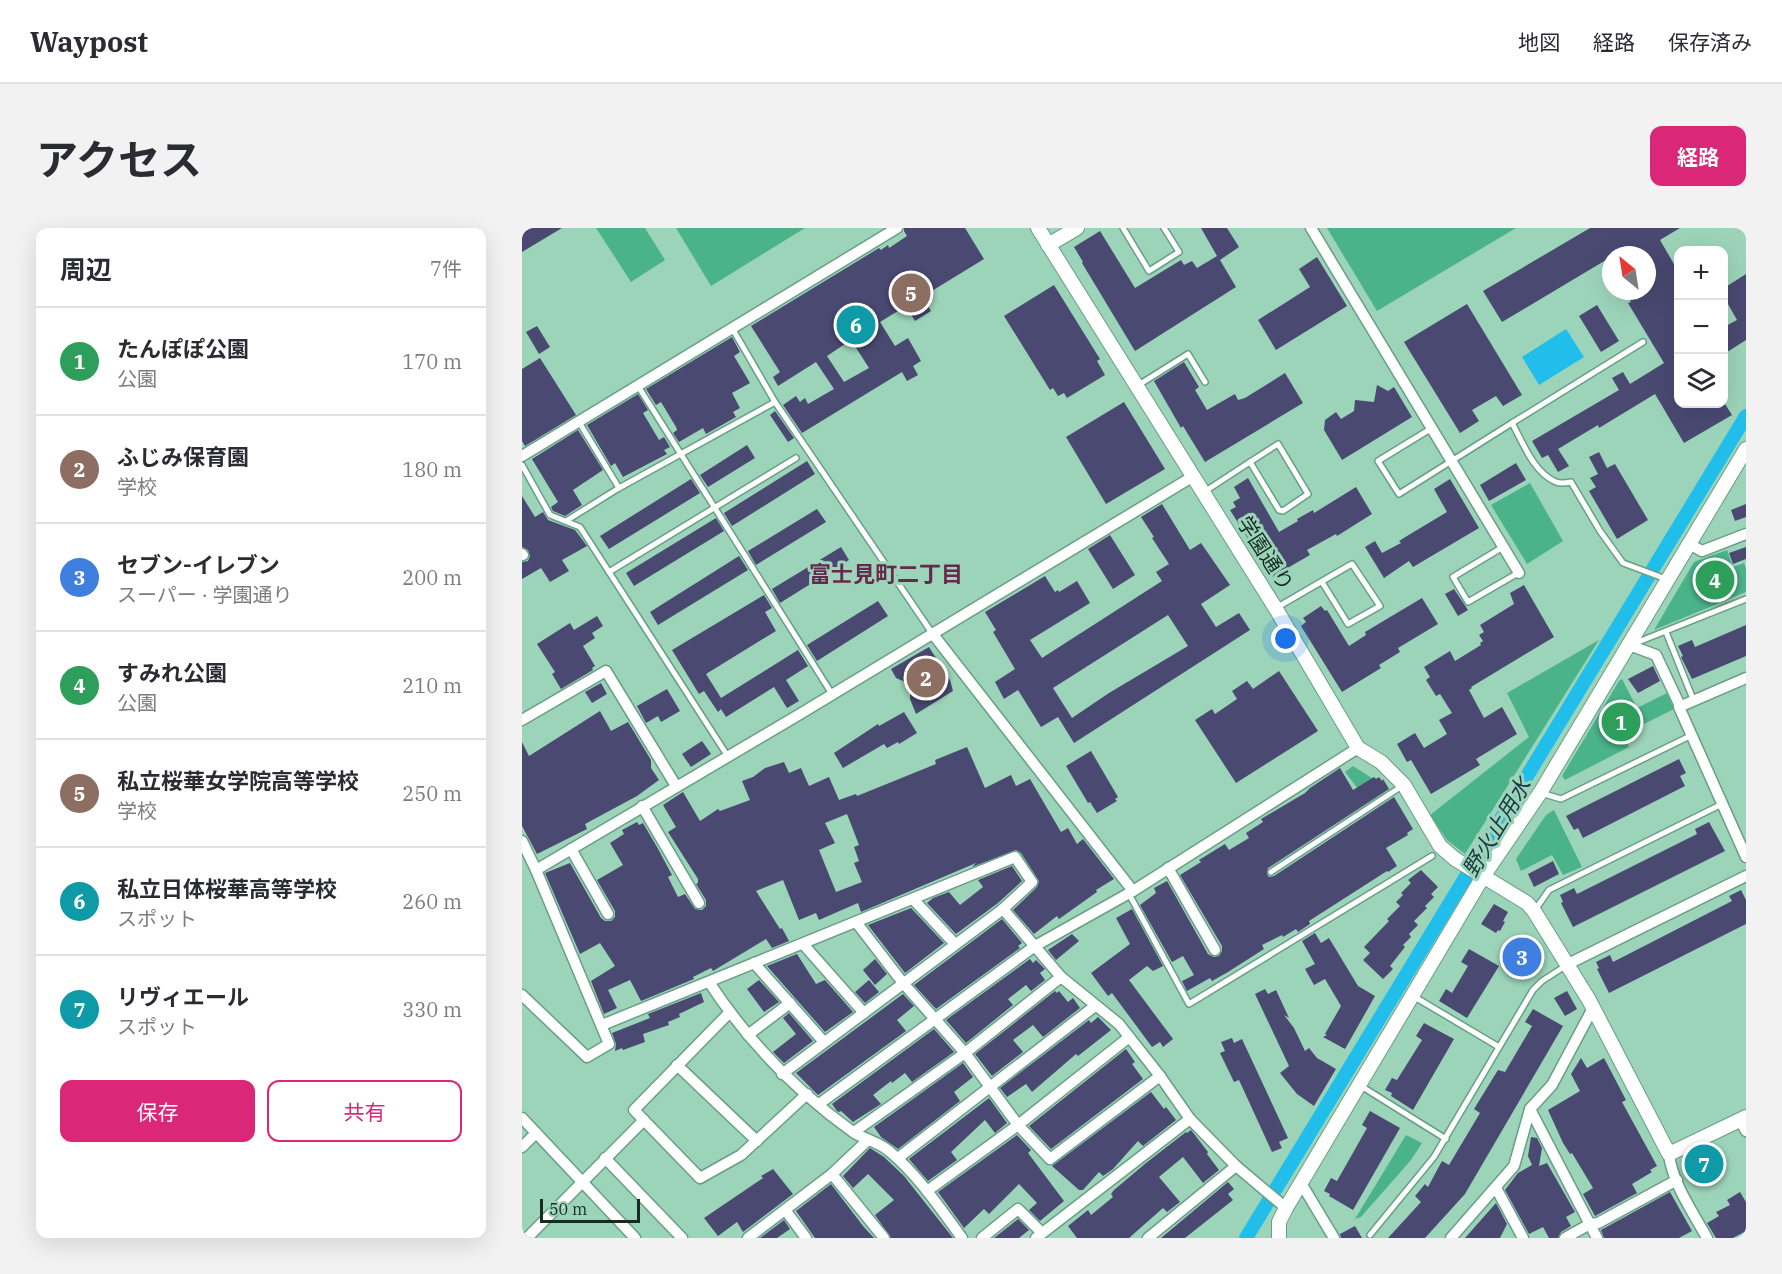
<!DOCTYPE html>
<html lang="ja">
<meta charset="utf-8">
<style>
body{margin:0;font-family:"IBM Plex Serif","Noto Sans JP",serif;background:#f2f2f3;color:#2b2b33}
.controls{position:absolute;right:18px;top:18px;display:grid;overflow:hidden;border-radius:12px;box-shadow:0 6px 24px #0002}
.controls button{width:54px;height:54px;display:grid;place-items:center;padding:0;border:0;border-bottom:2px solid #e1e1e2;background:#fff;color:#2b2b33;font:30px sans-serif}
.compass{position:absolute;left:1080px;top:18px;width:54px;height:54px;border-radius:50%;background:#fff;box-shadow:0 6px 24px #0002;rotate:330deg}
.scale{position:absolute;left:18px;bottom:15px;width:100px;box-sizing:border-box;padding-left:6px;border:3px solid #162c22;border-top:0;font-size:16px;line-height:21px;white-space:nowrap;color:#162c22;-webkit-text-stroke:4px #9cd4ba;paint-order:stroke}
.you{position:absolute;left:764px;top:411px;width:21px;height:21px;margin:-15px;border:4px solid #fff;border-radius:50%;background:#1a73e8;box-shadow:0 0 0 9px #1a73e833}
.badge{display:grid;place-items:center;width:39px;height:39px;border-radius:50%;background:#db2777;color:#fff;font-size:20px;font-weight:700}
.pin{position:absolute;translate:-50% -50%;border:3px solid #fff;box-shadow:0 2px 6px #0006}
.list{margin:0;padding:0;list-style:none}
h2{display:flex;justify-content:space-between;align-items:center;height:78px;margin:0;padding:0 24px;font-size:26px}
h2 small{font-size:20px;font-weight:400;color:#7c7c81}
.list li{display:grid;grid-template-columns:39px 1fr auto;gap:18px;align-items:center;box-sizing:border-box;height:108px;padding:0 24px;border-top:2px solid #e1e1e2}
.list b{display:block;font-size:22px;white-space:nowrap}
.list p{margin:0;font-size:20px;white-space:nowrap;color:#7c7c81}
.list em{font-size:20px;font-style:normal;color:#7c7c81}
.actions{display:flex;gap:12px;padding:18px 24px}
.actions a{flex:1;padding:14px 0;border:2px solid #db2777;border-radius:12px;text-align:center;font-size:21px;color:#db2777}
.actions .main{background:#db2777;color:#fff}
.icon{flex:none;width:33px;height:33px;fill:none;stroke:currentColor;stroke-width:2;stroke-linecap:round;stroke-linejoin:round}
.map{position:relative;flex:none;width:1224px;height:1010px;overflow:hidden;border-radius:12px}
header{display:flex;align-items:center;gap:36px;box-sizing:border-box;height:84px;padding:0 30px;background:#fff;border-bottom:2px solid #e1e1e2}
header strong{font-size:28px}
nav{display:flex;gap:33px;margin-inline-start:auto;font-size:21px}
.intro{display:flex;align-items:center;justify-content:space-between;box-sizing:border-box;height:144px;padding:0 36px}
h1{margin:0;font-size:42px}
.button{padding:15px 27px;border-radius:12px;background:#db2777;color:#fff;font-size:21px;font-weight:700}
main{display:flex;gap:36px;padding:0 36px}
aside{flex:1;background:#fff;border-radius:12px;box-shadow:0 6px 24px #0002}
.map>svg:first-child{display:block}
</style>
<header>
<strong>Waypost</strong>
<nav><a>地図</a><a>経路</a><a>保存済み</a></nav>
</header>
<div class="intro"><h1>アクセス</h1><a class="button">経路</a></div>
<main>
<aside>
<h2>周辺<small>7件</small></h2>
<ul class="list">
<li><span class="badge" style="background:#2e9e5b">1</span><div><b>たんぽぽ公園</b><p>公園</p></div><em>170 m</em></li>
<li><span class="badge" style="background:#8d6e63">2</span><div><b>ふじみ保育園</b><p>学校</p></div><em>180 m</em></li>
<li><span class="badge" style="background:#3f7fe0">3</span><div><b>セブン-イレブン</b><p>スーパー · 学園通り</p></div><em>200 m</em></li>
<li><span class="badge" style="background:#2e9e5b">4</span><div><b>すみれ公園</b><p>公園</p></div><em>210 m</em></li>
<li><span class="badge" style="background:#8d6e63">5</span><div><b>私立桜華女学院高等学校</b><p>学校</p></div><em>250 m</em></li>
<li><span class="badge" style="background:#0f9aa8">6</span><div><b>私立日体桜華高等学校</b><p>スポット</p></div><em>260 m</em></li>
<li><span class="badge" style="background:#0f9aa8">7</span><div><b>リヴィエール</b><p>スポット</p></div><em>330 m</em></li>
</ul>
<div class="actions"><a class="main">保存</a><a>共有</a></div>
</aside>
<div class="map">
<svg width="1224" height="1010" viewBox="0 0 1224 1010">
<rect width="100%" height="100%" fill="#9cd4ba"/>
<g fill="#4bb38a">
<path d="M74,0H123L143,32L109,54Z"/>
<path d="M154,0H283L189,58Z"/>
<path d="M805,0H994L855,83Z"/>
<path d="M1008,255L1041,313L1005,336L969,277Z"/>
<path d="M1205,322L1211,339L1222,335L1224,341V364L1132,402L1172,334Z"/>
<path d="M1077,412L943,626L925,612L908,587L1007,509L985,465Z"/>
<path d="M1100,451L1115,480L1145,465L1152,481L1100,507L1107,519L1043,552L1040,548L1097,453Z"/>
<path d="M831,538L853,552L836,561L823,544Z"/>
<path d="M1032,582L1060,639L1041,647L1030,627L999,643L994,631L1024,587Z"/>
<path d="M884,907L900,915L889,932L839,989L833,991Z"/>
</g>
<path fill="#21beec" d="M1044,101L1062,129L1017,157L1000,129Z"/>
<g fill="none" stroke-linecap="round" stroke-linejoin="round">
<path stroke="#21beec" stroke-width="14" d="M724,1010L1224,188"/>
</g>
<g fill="#4a4972" fill-rule="evenodd">
<path d="M8,0H40L0,24V5Z"/>
<path d="M382,0H443L462,31L400,69L409,83L393,93L384,78L358,94L373,118L386,110L399,133L391,138L396,147L385,153L380,144L280,205L261,177L274,168L278,174L283,170L286,176L312,161L294,134L256,158L251,149L258,144L229,98L357,20L359,22L366,17L367,20L385,8L382,3ZM329,112L347,140L322,154L305,128Z"/>
<path d="M679,0H705L717,19L698,32L714,59L613,123L560,35L561,34L552,19L578,3L613,60L659,32L662,37L670,33L675,40L695,28Z"/>
<path d="M1068,0H1158L1138,12L1156,43V176H1203L1210,187L1162,215L1133,166L1077,200L1076,197L1036,221L1047,238L1036,244L1026,227L1020,230L1010,213L1097,162L1090,150L1101,144L1108,156L1142,135L1106,75L1109,74L1102,63H1125V27H1089V29L980,94L961,63Z"/>
<path d="M795,29L825,78L754,122L736,92L788,59L777,41Z"/>
<path d="M1224,46V112L1202,126V99L1215,92L1202,69V60Z"/>
<path d="M532,57L578,131L575,133L583,147L545,170L542,165L536,168L531,160L528,162L482,88Z"/>
<path d="M945,76L1000,167L981,178L974,168L950,182L957,193L938,205L882,114Z"/>
<path d="M1075,77L1097,113L1079,124L1057,88Z"/>
<path d="M15,98L28,119L17,126L4,104Z"/>
<path d="M210,109L218,124L212,128L228,155L210,165L218,180L211,184L214,189L184,206L181,200L157,214L151,205L155,202L154,199L139,174L134,177L124,161Z"/>
<path d="M18,130L54,187L3,218L0,213V141Z"/>
<path d="M662,134L677,159L673,162L685,182L713,166L716,172L723,170L763,145L781,175L683,234L661,198L659,200L632,153Z"/>
<path d="M855,157L866,163L872,159L890,189L820,232L802,202L803,192L814,184L819,191L832,183L833,172L852,174Z"/>
<path d="M116,166L126,182L121,185L137,212L142,209L148,219L142,222L145,226L101,249L93,235L89,238L65,197Z"/>
<path d="M602,174L643,241L584,276L544,209Z"/>
<path d="M253,183L272,210L266,214L248,187Z"/>
<path d="M56,202L81,242L51,262L60,277L43,288L31,283L29,279L36,274L10,231Z"/>
<path d="M225,217L233,230L186,259L178,247Z"/>
<path d="M1077,224L1085,240L1093,236L1126,292L1095,311L1067,263L1074,259L1068,250L1076,246L1067,229Z"/>
<path d="M285,233L293,246L210,298L202,285Z"/>
<path d="M994,235L1004,252L967,273L958,257Z"/>
<path d="M726,250L757,304L776,293L775,291L791,282L792,285L834,259L850,286L815,308L814,306L785,322L788,327L750,349L708,282L714,279L711,274L718,270L712,259Z"/>
<path d="M169,251L178,265L87,321L78,308Z"/>
<path d="M928,251L957,300L891,339L887,333L862,350L843,319L853,313L860,325L879,315L877,313L885,308L925,284L912,261Z"/>
<path d="M0,268L13,289L21,284L26,292L53,302L65,318L40,332L47,343L28,354L19,340L0,351V334L6,333L8,328L6,322L0,319Z"/>
<path d="M640,276L668,322L679,315L708,357L679,376L694,399L717,385L728,402L552,515L536,489L519,499L496,462L482,471L473,454L493,441L471,404L474,402L463,384L523,348L533,364L536,362L537,364L555,353L568,375L508,412L520,430L640,353L634,344L647,336L630,310L632,309L619,289ZM646,387L666,418L587,465L550,490L531,460Z"/>
<path d="M1224,276V289L1213,293L1209,282Z"/>
<path d="M295,281L304,294L234,337L226,323Z"/>
<path d="M194,290L202,303L112,358L104,345Z"/>
<path d="M588,307L613,347L591,361L566,321Z"/>
<path d="M319,319L327,332L258,375L250,361Z"/>
<path d="M1224,319V331L1211,336L1207,325Z"/>
<path d="M217,328L226,342L136,397L128,384Z"/>
<path d="M1002,357L1032,409L949,459L950,460L947,462L962,490L980,479L995,506L954,531L958,537L909,566L889,532L885,534L875,516L893,505L902,520L925,506L917,492L930,485L918,466L914,468L904,452L908,449L902,439L928,423L933,433L959,417L958,415L961,413L957,407L962,404L958,397L992,376L988,365Z"/>
<path d="M932,361L946,382L936,388L923,366Z"/>
<path d="M242,367L250,380L243,384L254,403L184,446L199,470L276,422L286,438L264,452L277,473L265,480L252,459L204,489L199,481L196,484L182,463L177,466L150,422Z"/>
<path d="M900,370L916,396L876,420L878,424L857,437L859,440L820,464L779,398L784,394L781,390L799,378L803,383L805,382L827,418L844,407L843,404Z"/>
<path d="M356,373L366,388L295,433L285,417Z"/>
<path d="M75,388L81,398L70,405L73,410L61,418L73,438L70,440L71,442L39,461L30,446L33,444L15,416L48,395L52,402Z"/>
<path d="M1224,397V428L1170,451L1159,429L1161,428L1156,418L1170,412L1173,419Z"/>
<path d="M407,419L428,452L431,463L394,486L388,471V462L383,454L374,450L369,441Z"/>
<path d="M1131,438L1138,453L1116,465L1106,451Z"/>
<path d="M757,443L796,503L714,555L673,492L690,481L693,486L715,471L710,463L725,453L731,461Z"/>
<path d="M79,455L85,466L70,475L63,464Z"/>
<path d="M145,461L158,483L139,494L136,488L124,495L115,478Z"/>
<path d="M78,483L89,503L106,494L129,532V540L137,552L115,568L63,596L65,601L15,626L0,598V514L7,528Z"/>
<path d="M382,484L395,505L377,516L376,514L365,520L362,516L321,540L312,525L356,496L357,498Z"/>
<path d="M180,513L189,526L169,539L160,526Z"/>
<path d="M445,519L463,560L489,547L494,558L508,551L539,604L546,600L555,616L561,611L592,651L574,662L575,664L537,691L535,688L512,706L491,682L515,659L517,653L499,625L494,622L450,639L454,635L339,684L336,675L297,692L294,685L277,692L261,652L234,663L258,701L260,700L267,713L250,720L244,711L191,743L189,740L171,749L172,751L119,773L108,752L86,762L95,780L82,786L69,753L93,738L78,715L58,726L23,645L48,635L79,690L83,693H89L93,689V683L75,652L101,637L88,615L102,606L100,602L115,594L117,597L121,595L135,619L150,647L146,649L156,669L163,666L173,681L180,682L184,678V672L174,656L176,655V651L146,604L154,599L141,577L161,564L178,593L196,581L198,583L228,572L220,553L231,549L243,540L262,534L267,545L279,540L287,558L307,549L317,572L334,566L335,568L414,536L413,532ZM325,586L337,617L332,619L337,633L332,635L340,654L314,664L297,622L313,615L303,595Z"/>
<path d="M569,523L596,569L593,571L595,573L575,585L568,574L566,575L544,538Z"/>
<path d="M1157,531L1164,545L1158,548L1163,558L1061,610L1056,600L1052,602L1044,588Z"/>
<path d="M818,540L831,562L852,549L854,551L857,549L860,553L861,551L867,561L746,640L745,646L747,649L752,648L872,569L891,601L885,605L886,607L864,620L875,638L866,644L865,643L787,693L788,696L776,704L774,701L761,709L760,707L740,717L742,721L706,744L690,753L688,750L665,763L660,753L672,747L661,728L650,734L618,677L634,665L632,660L645,653L686,726L692,729L697,728L700,723V718L658,647L679,634L677,632L703,616L707,622L727,610L724,605L741,594L739,591L783,565L788,560Z"/>
<path d="M1187,594L1203,623L1051,699L1039,675L1041,674L1038,667L1052,660L1055,666L1175,606L1173,601Z"/>
<path d="M1031,633L1037,646L1012,659L1006,646Z"/>
<path d="M490,638L500,653L476,675L434,706L405,675L411,670L427,664L438,677L461,659L456,652Z"/>
<path d="M899,642L916,659L909,666L912,669L903,678L905,680L892,693L896,697L887,706L889,709L881,717L883,719L868,738L871,741L861,751L841,732L848,725L842,719L867,693L865,691L878,678L874,674L881,667L879,665L889,655L886,652Z"/>
<path d="M1219,662L1224,672V696L1087,765L1075,741L1077,740L1074,734L1088,727L1091,734L1210,673L1207,668Z"/>
<path d="M972,676L986,684L981,693L983,694L978,703L976,702L974,705L959,696Z"/>
<path d="M389,680L422,715L383,745L346,697Z"/>
<path d="M610,681L641,738L631,743L625,738L607,752L651,811L641,819L638,814L630,819L590,765L586,768L569,745L608,716L594,690Z"/>
<path d="M480,691L500,715L496,718L498,720L414,781L392,757Z"/>
<path d="M793,705L799,715L807,710L836,758L853,768L823,821L801,809L805,807L803,806L819,778L803,751L792,757L783,741L793,736L780,713Z"/>
<path d="M550,706L557,713L534,732L526,722Z"/>
<path d="M995,711L1021,727L1007,749L981,732Z"/>
<path d="M947,721L977,738L945,790L917,773L924,761L930,765L946,738L939,734Z"/>
<path d="M275,726L294,756L303,752L331,784L303,804L245,738Z"/>
<path d="M353,731L365,746L353,757L341,742Z"/>
<path d="M508,731L511,735L514,732L523,741L518,745L523,752L509,763L504,757L486,771L491,777L444,815L424,792Z"/>
<path d="M237,752L257,774L242,784L225,761Z"/>
<path d="M347,752L357,764L343,775L333,764Z"/>
<path d="M743,761L746,766L754,762L767,790L762,787L772,800L783,823L787,820L795,830L814,841L792,878L775,866L758,845L767,838L733,766Z"/>
<path d="M533,763L535,765L537,763L546,774L551,770L558,780L521,809L511,797L491,812L501,824L470,848L453,826Z"/>
<path d="M1045,763L1055,781L1043,788L1032,770Z"/>
<path d="M179,765L182,774L157,786L158,789L146,794L147,797L121,806L123,814L101,822L100,820L93,823L94,816L90,805L128,790L126,786Z"/>
<path d="M381,766L392,778L375,792L384,803L296,867L274,845Z"/>
<path d="M1011,781L1041,798L943,966L903,1010H866L899,974L893,968L903,956L906,959L920,933L927,937L958,885L952,881L976,842L983,844L1010,798L1003,794Z"/>
<path d="M267,785L291,813L262,835L251,824L274,806L261,790Z"/>
<path d="M576,789L589,802L556,828L554,826L510,864L504,856L485,869L478,860L567,792L569,795Z"/>
<path d="M902,795L932,811L891,882L869,868L870,865L863,862L870,850L875,852L900,812L894,808Z"/>
<path d="M412,801L432,824L390,854L383,845L370,855L369,853L351,867L359,876L331,894L319,883L317,884L315,883L310,876Z"/>
<path d="M710,810L712,815L720,811L766,910L757,914L760,920L750,924L717,852L712,854L698,825L703,823L699,814Z"/>
<path d="M604,821L613,834L610,836L621,851L529,921L507,898Z"/>
<path d="M1059,830L1065,840L1082,830L1104,872L1100,874L1135,938L1128,942L1130,944L1110,956L1115,965L1073,988L1061,966L1071,960L1050,925L1048,926L1041,915L1026,882L1058,863L1049,846Z"/>
<path d="M441,835L451,849L432,864L438,873L376,921L359,909L352,899Z"/>
<path d="M629,864L642,881L644,879L654,892L621,918L616,913L591,941L581,948L577,944L561,962H557L530,938Z"/>
<path d="M467,870L485,895L473,905L463,892L429,924L435,932L406,953L387,931Z"/>
<path d="M848,883L878,900L831,982L807,968L808,966L802,963L809,950L815,953L845,900L840,897Z"/>
<path d="M669,902L686,924L685,926L697,942L681,955L661,929L637,949L658,974L645,984L641,980L607,1010H555L546,998L566,982L569,987L591,969L589,966L592,962L624,935L664,904L665,905Z"/>
<path d="M495,907L509,922L506,925L542,973L518,993L507,982L515,975L497,956L467,986L462,981L442,1000L416,964Z"/>
<path d="M1009,909L1015,910L1020,920L1017,938L1025,935L1053,984L1044,989L1049,998L1039,1004L1036,1010H1027L1021,999L1007,1006L983,962L996,945L1010,937L1006,928Z"/>
<path d="M1195,918L1204,931L1202,937L1172,953L1163,936Z"/>
<path d="M348,920L362,929L382,948L431,1010H369L353,987L372,972L346,946L331,960L321,948Z"/>
<path d="M251,941L271,966L221,1004L215,994L196,1008L182,990L241,950L239,948Z"/>
<path d="M706,954L712,961L706,966L711,972L663,1010H639Z"/>
<path d="M309,956L341,998L352,1010H293L274,983Z"/>
<path d="M1148,964L1170,1003L1157,1010H1082L1079,1002Z"/>
<path d="M1218,964L1224,974V1003L1211,1010H1194L1185,995L1197,988L1194,984L1208,977L1205,972Z"/>
<path d="M974,975L985,996L978,1010H943Z"/>
<path d="M496,991L507,1002L497,1010H472Z"/>
<path d="M262,992L268,1001L255,1010H238Z"/>
<path d="M833,998L840,1010H819L818,1006Z"/>
</g>
<g fill="none" stroke-linecap="round" stroke-linejoin="round">
<g stroke="#689f86" stroke-width="8">
<g id="service">
<path d="M601,0L627,43L657,24L642,0"/>
<path d="M210,100L253,174L410,405"/>
<path d="M116,158L310,466"/>
<path d="M615,158L666,126L683,154"/>
<path d="M57,194L97,260"/>
<path d="M990,195L1121,114"/>
<path d="M910,200L856,233L877,266L990,195C1001,215 1012,245 1034,254C1039,256 1044,255 1049,254L1078,303L1101,335L1144,351"/>
<path d="M756,216L786,266L761,283L757,282L728,234Z"/>
<path d="M0,237L28,287L58,299L205,527"/>
<path d="M682,264L728,234"/>
<path d="M44,293L97,260L253,174"/>
<path d="M981,319L931,349L946,374L996,345"/>
<path d="M87,344L274,230"/>
<path d="M754,380L828,337L830,336L858,378L826,396L800,354"/>
<path d="M1144,404L1171,471"/>
<path d="M1111,416L1224,371"/>
<path d="M1019,565L1039,571L1170,507"/>
<path d="M749,644L880,558"/>
<path d="M607,666L667,776L910,628"/>
<path d="M1013,682L1027,662L1200,576"/>
<path d="M891,768L977,819"/>
<path d="M839,858L924,911"/>
<path d="M848,1007L912,929L1011,762L1020,753L1045,737"/>
</g>
</g>
<g stroke="#689f86" stroke-width="13">
<g id="minor">
<path d="M789,0L997,345"/>
<path d="M0,228L375,0"/>
<path d="M1167,316L1180,323L1224,306"/>
<path d="M0,326L1,327"/>
<path d="M410,405L611,663"/>
<path d="M1107,417L1134,427L1158,478"/>
<path d="M1224,450L1157,479L1224,629"/>
<path d="M0,492L84,443L154,558"/>
<path d="M120,578L177,675"/>
<path d="M0,613L14,642L87,816L65,829L0,767"/>
<path d="M49,621L86,686"/>
<path d="M646,640L693,722"/>
<path d="M14,642L278,486L670,249"/>
<path d="M391,671L433,716"/>
<path d="M334,694L381,755L443,825L496,897L528,931L638,848"/>
<path d="M281,716L342,785"/>
<path d="M232,735L302,814"/>
<path d="M1046,736L1224,648"/>
<path d="M187,754C225,812 274,863 331,904C342,911 357,914 367,923C396,947 418,980 440,1010"/>
<path d="M207,785L112,882L178,950L219,927L285,866"/>
<path d="M80,797L493,629L510,654L481,681L539,749L597,796L638,848L668,891L714,938L764,980"/>
<path d="M226,807L268,775"/>
<path d="M155,837L235,913"/>
<path d="M260,846L481,681"/>
<path d="M297,876L513,718L611,663L836,520"/>
<path d="M1008,881L1075,1010"/>
<path d="M0,890L113,1010"/>
<path d="M1218,892L1224,903"/>
<path d="M332,904L443,825L539,749"/>
<path d="M0,919L14,905"/>
<path d="M1147,926C1150,955 1171,984 1185,1010"/>
<path d="M83,930L160,1010"/>
<path d="M376,930L573,778"/>
<path d="M310,946L362,1010"/>
<path d="M779,955L812,1010"/>
<path d="M974,960L1001,1010"/>
<path d="M405,963L496,897L606,810"/>
<path d="M264,983L284,1010"/>
<path d="M5,1010L122,892"/>
<path d="M226,1010L310,946L346,912"/>
<path d="M460,1010L496,981L520,1005"/>
<path d="M514,1010L668,891"/>
<path d="M626,1010L714,938"/>
<path d="M929,1010L992,938L1008,881L1030,857L1071,780"/>
<path d="M1043,1010L1068,996L1076,995L1155,952"/>
</g>
</g>
<g stroke="#689f86" stroke-width="16">
<g id="tertiary">
<path d="M516,0L754,381L836,520L859,534L882,557L918,618L933,631L1005,675L1012,683L1067,772L1147,926L1224,889"/>
<path d="M526,17L555,0"/>
<path d="M757,1010V994L764,980L962,647L1018,565L1224,221"/>
</g>
</g>
<use href="#service" stroke="#fff" stroke-width="5"/>
<use href="#minor" stroke="#fff" stroke-width="10"/>
<use href="#tertiary" stroke="#fff" stroke-width="14"/>
</g>
<g text-anchor="middle" dominant-baseline="central" stroke-width="6" stroke-linejoin="round" paint-order="stroke">
<g font-size="21" fill="#162c22" stroke="#9cd4ba">
<text transform="translate(744 325) rotate(57)">学園通り</text>
</g>
<g font-size="22" font-weight="bold" fill="#65294e" stroke="#9cd4ba">
<text x="364" y="345">富士見町二丁目</text>
</g>
<g font-size="22" font-style="italic" fill="#1b3742" stroke="#9cd4ba">
<text transform="translate(974 599) rotate(-59)">野火止用水</text>
</g>
</g>
</svg>
<div class="controls">
<button>+</button>
<button>−</button>
<button><svg class="icon" aria-label="layers" viewBox="0 0 24 24"><path d="M12 4l9 5-9 5-9-5zM3 14l9 5 9-5"/></svg></button>
</div>
<svg class="compass" viewBox="-18 -18 36 36"><path d="M0-13l5 13h-10z" fill="#e53935"/><path d="M0 13l5-13h-10z" fill="#7c7c81"/></svg>
<div class="scale">50 m</div>
<div class="you"></div>
<div class="pin badge" style="left:1099px;top:494px;background:#2e9e5b">1</div>
<div class="pin badge" style="left:404px;top:450px;background:#8d6e63">2</div>
<div class="pin badge" style="left:1000px;top:729px;background:#3f7fe0">3</div>
<div class="pin badge" style="left:1193px;top:352px;background:#2e9e5b">4</div>
<div class="pin badge" style="left:389px;top:65px;background:#8d6e63">5</div>
<div class="pin badge" style="left:334px;top:97px;background:#0f9aa8">6</div>
<div class="pin badge" style="left:1182px;top:936px;background:#0f9aa8">7</div>
</div>
</main>
